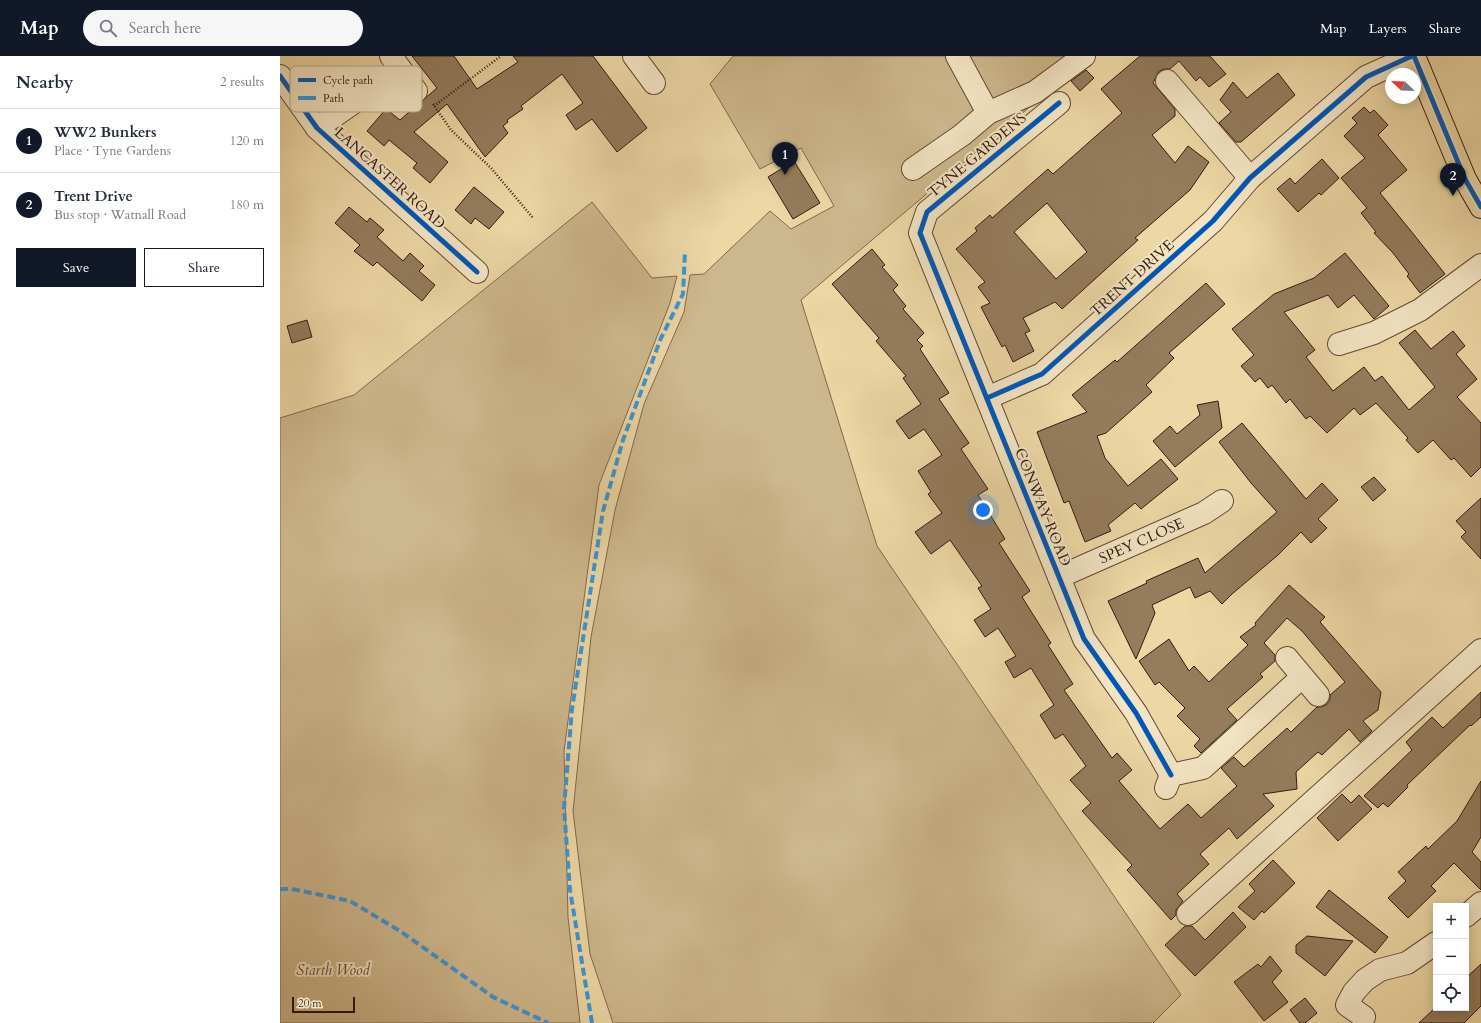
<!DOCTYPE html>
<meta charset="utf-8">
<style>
body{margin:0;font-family:Cardo,serif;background:#f6f6f7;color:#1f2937}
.controls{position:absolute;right:12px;bottom:12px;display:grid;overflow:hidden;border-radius:0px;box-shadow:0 2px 10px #0003}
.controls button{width:36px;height:36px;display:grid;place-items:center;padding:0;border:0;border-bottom:1px solid #e0e1e3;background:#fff;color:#1f2937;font:20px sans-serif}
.compass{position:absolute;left:1105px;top:12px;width:36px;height:36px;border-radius:50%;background:#fff;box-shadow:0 2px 10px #0003;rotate:293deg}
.scale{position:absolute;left:12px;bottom:10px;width:63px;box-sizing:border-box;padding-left:4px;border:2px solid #351a0f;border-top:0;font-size:11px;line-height:14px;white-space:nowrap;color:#351a0f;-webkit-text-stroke:3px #f3e5c4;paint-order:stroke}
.you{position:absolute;left:703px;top:454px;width:14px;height:14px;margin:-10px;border:3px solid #fff;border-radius:50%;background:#1a73e8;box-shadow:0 0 0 6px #1a73e833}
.badge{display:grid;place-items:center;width:26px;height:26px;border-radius:50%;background:#111827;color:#fff;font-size:13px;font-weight:700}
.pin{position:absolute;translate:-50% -33px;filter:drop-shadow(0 1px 2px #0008)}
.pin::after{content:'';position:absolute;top:21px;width:14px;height:12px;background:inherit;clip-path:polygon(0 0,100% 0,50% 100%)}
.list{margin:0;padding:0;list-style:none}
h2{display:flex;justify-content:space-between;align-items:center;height:52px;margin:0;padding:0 16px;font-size:17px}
h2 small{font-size:13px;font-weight:400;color:#747a83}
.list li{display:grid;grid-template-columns:26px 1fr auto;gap:12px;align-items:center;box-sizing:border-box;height:64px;padding:0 16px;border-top:1px solid #e0e1e3}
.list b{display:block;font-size:15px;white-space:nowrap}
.list p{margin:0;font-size:13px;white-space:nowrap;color:#747a83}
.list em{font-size:13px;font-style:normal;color:#747a83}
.actions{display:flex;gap:8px;padding:12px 16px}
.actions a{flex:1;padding:9px 0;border:1px solid #111827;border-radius:0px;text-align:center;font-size:14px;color:#111827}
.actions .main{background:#111827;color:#fff}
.icon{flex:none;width:22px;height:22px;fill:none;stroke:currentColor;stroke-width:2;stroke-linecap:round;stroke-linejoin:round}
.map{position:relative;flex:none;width:1201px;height:967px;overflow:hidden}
header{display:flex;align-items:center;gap:24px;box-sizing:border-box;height:56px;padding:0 20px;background:#111827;color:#fff}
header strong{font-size:19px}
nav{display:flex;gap:22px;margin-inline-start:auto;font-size:14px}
.search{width:280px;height:36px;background:#f6f6f7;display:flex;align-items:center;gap:10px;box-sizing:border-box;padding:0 14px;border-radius:22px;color:#747a83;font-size:15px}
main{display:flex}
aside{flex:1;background:#fff}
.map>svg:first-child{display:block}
</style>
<header>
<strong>Map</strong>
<div class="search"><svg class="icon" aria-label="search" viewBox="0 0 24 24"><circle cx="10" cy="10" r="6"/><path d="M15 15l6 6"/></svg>Search here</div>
<nav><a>Map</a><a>Layers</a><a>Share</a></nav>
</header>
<main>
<aside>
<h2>Nearby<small>2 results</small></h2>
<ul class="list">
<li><span class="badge">1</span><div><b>WW2 Bunkers</b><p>Place · Tyne Gardens</p></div><em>120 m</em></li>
<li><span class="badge">2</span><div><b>Trent Drive</b><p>Bus stop · Watnall Road</p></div><em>180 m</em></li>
</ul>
<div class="actions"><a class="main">Save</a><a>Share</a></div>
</aside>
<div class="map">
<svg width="1201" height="967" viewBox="0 0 1201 967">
<rect width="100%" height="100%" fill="#ecd7a5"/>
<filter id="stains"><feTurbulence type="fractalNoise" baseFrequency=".005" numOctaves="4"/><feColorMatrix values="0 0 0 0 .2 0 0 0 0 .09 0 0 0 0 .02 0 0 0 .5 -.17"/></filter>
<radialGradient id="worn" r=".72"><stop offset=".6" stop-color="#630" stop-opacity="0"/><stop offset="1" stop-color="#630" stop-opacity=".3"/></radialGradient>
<g fill="#cdb78c" stroke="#81684e">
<path d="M453,0H800L804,5L521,244L597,490L901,939L873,967H333L310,898L293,755L311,581L335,454L364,348L404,256L410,219L424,218L490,155L511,173L554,150L521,92L480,113L430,28Z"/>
<path d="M312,146L372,222L397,220L390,247L319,429L284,695L288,861L300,967H0V362L74,339Z"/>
</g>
<g fill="#947c5d" stroke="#351a0f" fill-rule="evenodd">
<path d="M132,0H174L197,33L238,6L233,0H313L367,72L337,96L312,63L296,74L286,59L303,47L282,18L241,50L243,53L227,64L228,66L223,70L228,77L205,101L167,48L134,76L168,106L150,127L133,112L137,107L109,84L104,90L87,75L106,53L120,64L157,32Z"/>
<path d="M860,0H930L946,18L929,31L920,21L916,25L899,5L890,13H884L879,15L873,27L895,53V60L872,79L895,107L908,90L929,106L910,134L855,182L858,184L782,253L775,246L743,262L750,275L745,277L754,295L733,306L725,289L722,291L701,251L710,247L698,231L705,226L676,193L697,175L695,172L710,159L712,162L768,113L773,118L842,57L821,33ZM767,147L807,196L776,223L734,176Z"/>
<path d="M806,14L814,22L800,35L791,25Z"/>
<path d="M998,17L1015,39L961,86H956L939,67L951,56L940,44L953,26L967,42Z"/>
<path d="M1084,51L1090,57L1094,54L1108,69L1098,79L1127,114L1100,137L1135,180L1165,218L1140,237L1127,220L1129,218L1113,197L1094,177L1096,176L1081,157L1087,152L1061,122L1085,102L1064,80L1077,67L1072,62Z"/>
<path d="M1042,103L1059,122L1041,139L1039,137L1018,156L997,133L1010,122L1015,128Z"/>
<path d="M514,105L540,147L513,163L488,121Z"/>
<path d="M194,131L224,156L209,173L195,162L191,168L175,154Z"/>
<path d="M69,151L87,166L90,162L104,174L97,181L123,205L130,197L144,210L139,215L155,229L142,245L97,206L93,210L74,195L80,189L55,167Z"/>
<path d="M592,193L605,209L602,211L618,229L613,234L626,250L623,253L644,277L637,284L643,290L640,293L669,337L659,343L689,387L681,393L708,433L698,439L725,483L719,487L750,535L742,541L771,587L768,589L793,628L784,634L832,702L837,697L852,714L839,725L880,773L908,748L921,762L957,730L941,712L954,701L964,711L1007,672L1011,676L1037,651H1041L1046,649L1050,644V639L1065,626L1022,575L1007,562L984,587L995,599V605L980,618L983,621L947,653L957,664L921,697L914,690L920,683L897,660L905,652L879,626L875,629L859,605L889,583L909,615L914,610L929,626L968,589L960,581L976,569L975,567L1009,529L1045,561L1040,566L1101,636L1098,654L1083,665L1092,675L1080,686L1069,673L1042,699L1038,696L1016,716L1017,733L983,738L994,750L957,783L949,772L920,798L929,808L897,838L903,845L896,854V859L891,864L847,814L852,809L802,755L811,747L790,724L806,710L783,678L775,683L760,659L774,649L751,612L734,622L725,606L736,600L718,572L705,581L694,564L711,553L698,532L702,530L670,484L651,498L635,476L662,457L648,438L651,436L638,415L662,399L644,373L629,383L616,365L641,348L623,322L626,320L596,285L599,282L552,228Z"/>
<path d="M1065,197L1109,250L1094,263L1074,239L1058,252L1048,239L1004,256L1035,294L1026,301L1053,335L1084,311L1095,325L1102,320L1129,354L1155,331L1119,287L1135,274L1151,293L1173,275L1185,290L1176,298L1197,323L1177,341L1201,367V411L1191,421L1174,402L1171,404L1153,384L1138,397L1126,384L1128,382L1096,347L1080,359L1074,352L1047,377L1030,360L1026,363L1010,343L1006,347L992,329L988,332L980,322L975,326L961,310L974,299L952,273L994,238L1034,222Z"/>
<path d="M926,227L945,248L889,297L894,302L866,329L872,336L826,377L817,380L825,402L848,430L881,403L898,423L861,453L855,447L828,469L831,475L805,486L789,445L784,447L757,376L807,356L792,339L835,304L837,306Z"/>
<path d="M27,264L32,281L12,287L7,270Z"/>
<path d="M938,345L942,372L895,411L873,385L890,370L897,378L920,359L917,349Z"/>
<path d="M962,367L1026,443L1042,427L1058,444L1038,463L1047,472L1031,487L1021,476L998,499L952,538L942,548L930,535L915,542L910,531L872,549L875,557L856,603L828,545L867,527L866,525L918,502L925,517L997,456L971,427L939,386Z"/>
<path d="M1094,421L1106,434L1093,445L1081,431Z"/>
<path d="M1201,442V503L1181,481L1186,476L1176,465Z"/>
<path d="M1201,636V661L1191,670L1190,669L1127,729L1128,731L1108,751L1103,747L1098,752L1084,740L1132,694L1126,686L1152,661L1163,672Z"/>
<path d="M1201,725V781L1192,796L1201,806V834L1174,807L1151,830L1156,835L1128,862L1108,842L1126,825L1118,816L1146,790L1148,793L1177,765Z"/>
<path d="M1062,738L1071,747L1079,739L1092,753L1058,785L1037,762Z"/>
<path d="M993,804L1015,827L984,857L982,855L974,864L958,851L975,835L969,828Z"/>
<path d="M1049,834L1108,881L1095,897L1036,851Z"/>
<path d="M953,856L966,871L915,920L885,889L905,870H912L925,884Z"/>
<path d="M1027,880L1073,885L1045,920L1016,897V889Z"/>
<path d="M990,900L1002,915L992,926L1008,946L984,965L954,926L978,908L981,911Z"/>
<path d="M1201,908V950L1184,967H1139L1156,951V952H1186V922Z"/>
<path d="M1025,942L1037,957L1025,967H1020L1010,954Z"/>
</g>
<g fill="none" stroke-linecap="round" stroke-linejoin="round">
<g stroke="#634934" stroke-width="24">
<g id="minor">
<path d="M111,0L136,35"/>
<path d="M354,0L374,27"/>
<path d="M677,0L708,57"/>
<path d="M0,20L37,72L197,216"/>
<path d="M887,25L970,122"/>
<path d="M779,47L647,156L640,177L804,583L856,657L891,719"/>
<path d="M37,72L121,14"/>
<path d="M633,113L682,79L708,57L755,36L804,0"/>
<path d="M1059,288L1094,277L1140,254L1201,209"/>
<path d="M707,342L762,318L933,165L970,122L1086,21L1132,0"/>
<path id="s1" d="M779,521L924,457L942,445"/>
<path d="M1007,602L1038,639"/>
<path d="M886,732L891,719L923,712L1022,621"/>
<path d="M908,858L1201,594"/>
<path d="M1186,860L1201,847"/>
<path d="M1084,961L1067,949L1074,936L1085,924L1100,914L1127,907L1156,887"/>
</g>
</g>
<g stroke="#351a0f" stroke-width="24">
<path id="major" d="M1134,0L1185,123L1201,151"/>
</g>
<g stroke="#351a0f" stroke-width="2.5" stroke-dasharray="1 2" stroke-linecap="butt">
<path d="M153,48L171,74L211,112L253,162"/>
<path d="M154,50L221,0"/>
</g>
<use href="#minor" stroke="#f3e5c4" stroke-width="22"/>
<use href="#major" stroke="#ecd7a5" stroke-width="22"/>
<g stroke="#3e94d2" stroke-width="4" stroke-dasharray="8 4" stroke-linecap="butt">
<path d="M0,833H12L70,845L120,875L213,941L268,967"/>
<path d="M312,967L290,834L284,752L292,653L323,455L343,384L381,282L403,238L405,196"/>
</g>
<g stroke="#f3e5c4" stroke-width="8">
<g id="cycleway">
<path d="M1134,0L1185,123L1201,151"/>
<path d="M0,20L37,72L197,216"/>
<path d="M779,47L647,156L640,177L804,583L856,657L891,719"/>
<path d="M707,342L762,318L933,165L970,122L1086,21L1132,0"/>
</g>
</g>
<use href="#cycleway" stroke="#0057b8" stroke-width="5"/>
</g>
<g text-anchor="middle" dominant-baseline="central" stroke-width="4" stroke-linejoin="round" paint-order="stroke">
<g font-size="15" fill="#351a0f" stroke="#f3e5c4">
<text transform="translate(697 99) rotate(-40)">TYNE GARDENS</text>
<text transform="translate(110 122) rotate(42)">LANCASTER ROAD</text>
<text transform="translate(852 222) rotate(-42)">TRENT DRIVE</text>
<text transform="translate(763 451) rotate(68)">CONWAY ROAD</text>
<text stroke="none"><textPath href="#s1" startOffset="90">SPEY CLOSE</textPath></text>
</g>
<g font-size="15" font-style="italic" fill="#634934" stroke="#f3e5c4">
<text x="53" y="914">Starth Wood</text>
</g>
</g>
<rect x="10" y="10" width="132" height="46" rx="6" fill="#f3e5c4" stroke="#baa88e" stroke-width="1"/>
<rect x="18" y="22" width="18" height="4" fill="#0057b8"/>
<rect x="18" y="40" width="18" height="4" fill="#3e94d2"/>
<g font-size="11" fill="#351a0f">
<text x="43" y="28">Cycle path</text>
<text x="43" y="46">Path</text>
</g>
<rect width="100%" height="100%" filter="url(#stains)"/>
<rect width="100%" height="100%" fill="url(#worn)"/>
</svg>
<div class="controls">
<button>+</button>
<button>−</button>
<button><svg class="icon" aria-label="locate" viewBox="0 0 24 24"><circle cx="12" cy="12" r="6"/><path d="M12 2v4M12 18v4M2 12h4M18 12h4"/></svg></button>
</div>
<svg class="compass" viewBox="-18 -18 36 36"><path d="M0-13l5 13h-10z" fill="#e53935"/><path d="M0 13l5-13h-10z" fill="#747a83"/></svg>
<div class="scale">20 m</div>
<div class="you"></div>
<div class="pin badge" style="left:505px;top:119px">1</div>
<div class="pin badge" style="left:1173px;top:140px">2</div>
</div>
</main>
